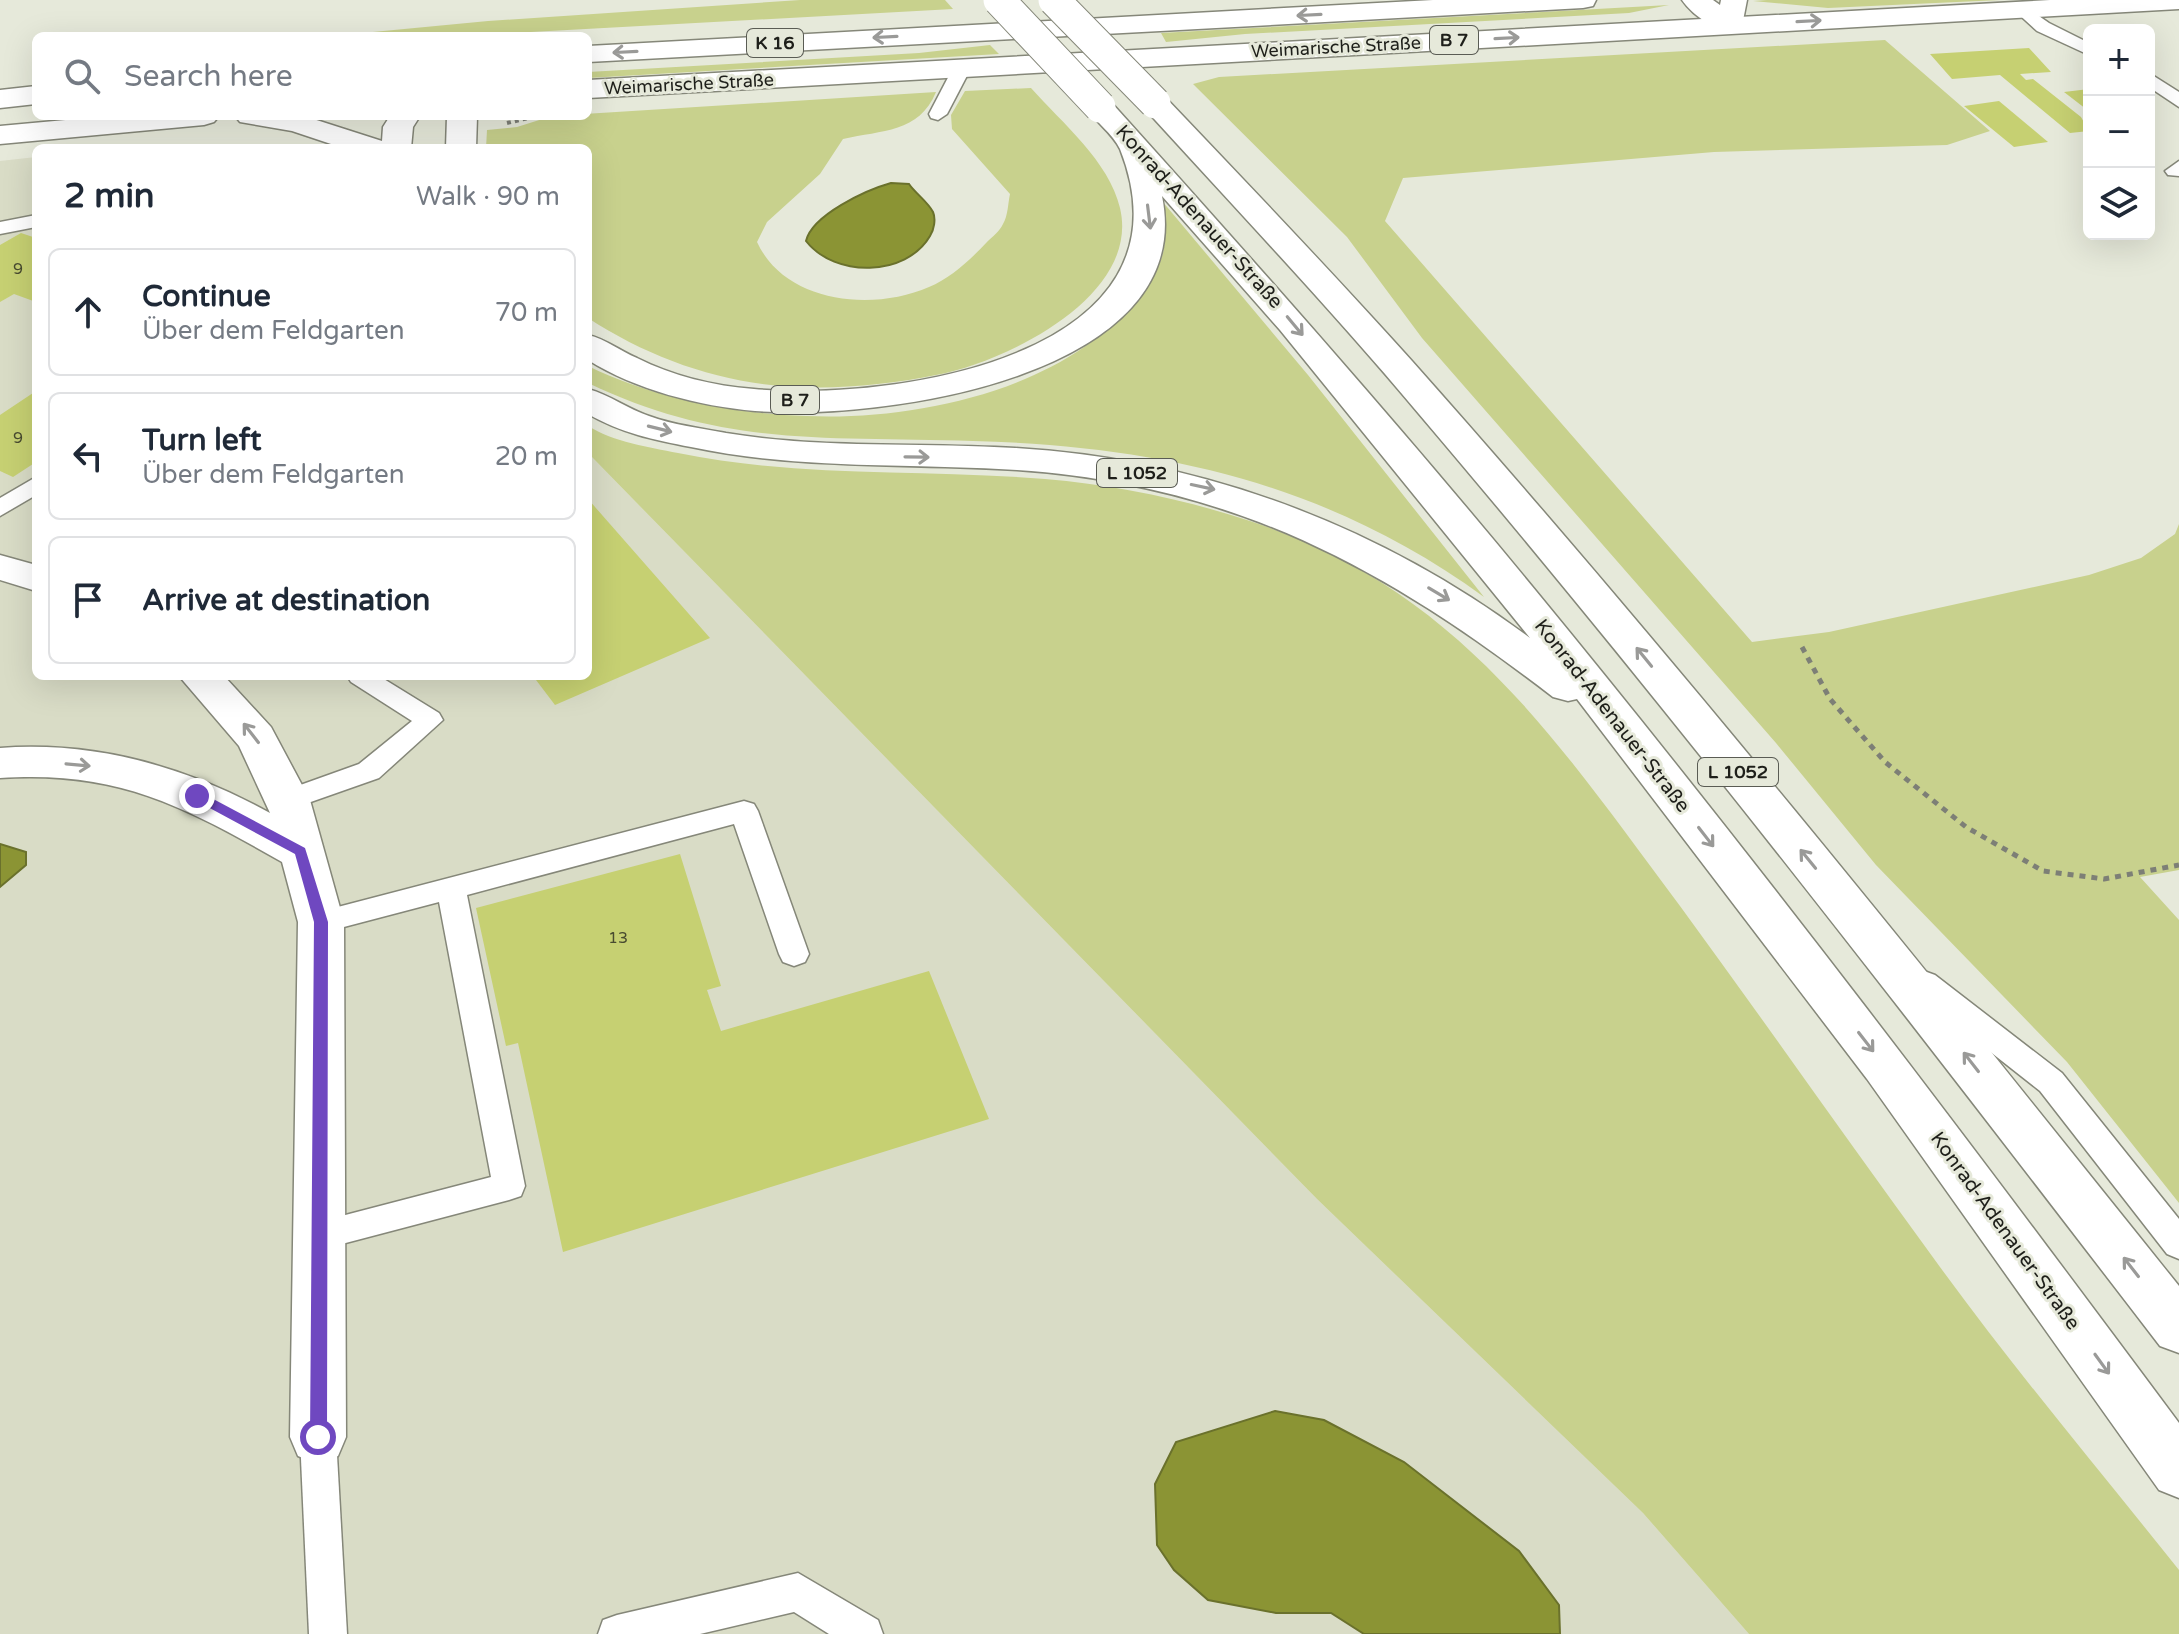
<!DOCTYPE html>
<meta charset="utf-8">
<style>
body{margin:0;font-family:"Varela Round",sans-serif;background:#f2f2f3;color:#1f2937}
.controls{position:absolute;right:24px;top:24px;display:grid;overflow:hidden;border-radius:12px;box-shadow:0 8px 32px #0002}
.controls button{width:72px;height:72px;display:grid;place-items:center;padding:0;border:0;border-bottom:2px solid #e0e1e3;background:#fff;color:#1f2937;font:40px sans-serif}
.stop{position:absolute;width:24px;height:24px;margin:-18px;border:6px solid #6f48c0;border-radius:50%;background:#fff}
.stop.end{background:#6f48c0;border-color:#fff;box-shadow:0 2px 8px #0008}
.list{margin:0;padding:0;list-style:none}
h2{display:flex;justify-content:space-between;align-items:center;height:104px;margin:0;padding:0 32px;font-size:34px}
h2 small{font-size:26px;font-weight:400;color:#747a83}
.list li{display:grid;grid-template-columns:52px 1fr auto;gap:24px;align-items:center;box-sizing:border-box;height:128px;margin:0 16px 16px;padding:0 16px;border:2px solid #e0e1e3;border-radius:12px}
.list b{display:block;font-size:30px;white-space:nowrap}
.list p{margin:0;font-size:26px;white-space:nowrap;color:#747a83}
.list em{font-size:26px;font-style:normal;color:#747a83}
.icon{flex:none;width:44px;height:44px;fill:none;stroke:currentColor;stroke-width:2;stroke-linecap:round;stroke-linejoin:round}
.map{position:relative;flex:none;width:2179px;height:1634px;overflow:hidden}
.search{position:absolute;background:#fff;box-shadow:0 8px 32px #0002;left:32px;top:32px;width:560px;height:88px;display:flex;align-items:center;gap:20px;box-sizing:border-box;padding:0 28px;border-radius:12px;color:#747a83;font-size:30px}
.panel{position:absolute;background:#fff;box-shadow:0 8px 32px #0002;left:32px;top:144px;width:560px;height:536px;border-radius:12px}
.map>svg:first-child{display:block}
</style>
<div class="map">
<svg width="2179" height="1634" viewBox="0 0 2179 1634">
<rect width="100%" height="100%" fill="#e6e9da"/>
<path fill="#d9dcc6" d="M36,157V676H588V453L1317,1199L1643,1513L1749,1634H0V161Z"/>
<g fill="#c8d18d">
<path d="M800,0H945L953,9L456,36H331L488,21Z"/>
<path d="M2000,0L1828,8L1753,1L1767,0Z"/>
<path d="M1669,5L1629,13L1245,34L1166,42L1161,33Z"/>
<path d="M1885,40L1990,131L1947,145L1714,152L1403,178L1385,221L1752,642L1829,632L2089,575L2141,558L2175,534L2179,524V870L2140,877L2179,920V1203L2067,1062L1876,865L1776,743L1422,338L1347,237L1193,84L1219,77Z"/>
<path d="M990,45L999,54L588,78V72L919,53Z"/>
<path d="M1031,88C1062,123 1109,161 1120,208C1141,296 1006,362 936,375C892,384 843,389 798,387C722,384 651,359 588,318V148H486L487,130L517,127L552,116L936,92C919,133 882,130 843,139L820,174L767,222L757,242C785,303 872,312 929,287C951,278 971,259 987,242C992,237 1000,231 1003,224C1008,216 1008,203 1010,194L952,129L951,115L965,91Z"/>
<path d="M1157,195L1308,375L1484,597C1329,484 1162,446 973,441C827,436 724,448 588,383V366C656,399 731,413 806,416C916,421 1069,389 1138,296C1149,282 1161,267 1164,248C1167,229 1161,213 1157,195Z"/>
<path d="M588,426C614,442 648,447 678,453C799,478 923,469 1045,479C1115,485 1183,499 1250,521C1459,589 1556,740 1680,906C1765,1022 1847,1140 1932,1256C2010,1364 2096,1466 2179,1570V1634H1749L1643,1513L1317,1199L588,453Z"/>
</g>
<g fill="#8b9434" stroke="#6a712c" stroke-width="2">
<path d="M891,183L909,184C915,193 928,202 933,212C936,219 934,230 930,236C906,277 835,278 806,241C812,215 866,190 891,183Z"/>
<path d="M0,844L26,852V865L0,887Z"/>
<path d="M1275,1411L1324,1420L1404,1462L1519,1551L1559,1605L1560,1634H1364L1331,1613H1276L1208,1600L1174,1570L1157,1545L1155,1484L1176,1442Z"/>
</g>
<g fill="#c6d072">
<path d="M2029,48L2051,72L2020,74L2026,80L2033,79L2081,117L2089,131L2070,133L2000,75L1952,79L1930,54Z"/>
<path d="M2089,89V109H2086L2064,92Z"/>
<path d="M1999,101L2048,142L2014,147L1964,106Z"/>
<path d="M21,233L36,238V302L14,294L0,302V245Z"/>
<path d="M36,391V462L13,477L0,471V415Z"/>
<path d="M588,499L710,638L555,705L533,676H588Z"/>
<path d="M680,854L721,986L707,990L721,1031L929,971L989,1119L563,1252L518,1043L506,1046L476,908Z"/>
</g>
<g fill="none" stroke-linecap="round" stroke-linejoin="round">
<g stroke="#858779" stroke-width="3">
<g id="lane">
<path d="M2023,5L2049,23L2089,43V55L2037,31L2014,10Z"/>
<path d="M962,63L971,68L947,114L938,120L931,118L929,114L953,68Z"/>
<path d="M2149,73L2179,92V107L2149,87Z"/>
<path d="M2179,161V176L2168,175L2165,171Z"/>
<path d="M36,215V227L0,234V222Z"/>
<path d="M36,477V495L0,516V498Z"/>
<path d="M347,676H379L439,713L443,720L379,778L288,810L278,807L274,800L278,793L359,764L412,721L351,682Z"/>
<path d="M744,801L754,804L758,811L809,954L805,962L794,966L783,962L779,954L734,824L467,895L525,1186L521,1196L509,1200L319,1250L307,1245L302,1235L307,1225L491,1177L439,902L321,933L311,930L306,922L311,914Z"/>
<path d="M1924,971L1935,975L2062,1073L2179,1219V1259L2167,1254L2040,1091L1913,991L1909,983L1913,975Z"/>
<path d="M318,1420L331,1425L336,1437L347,1634H309L300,1437L305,1425Z"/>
<path d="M798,1573L878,1620L883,1634H829L794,1612L700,1634H598L603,1620L617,1615Z"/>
</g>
</g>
<g stroke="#858779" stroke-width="3">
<g id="street">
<path d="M0,555L36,565V591L0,580Z"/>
<path d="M179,676H224L271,727L310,800L344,922L346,1437L338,1456L318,1464L298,1456L290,1437L298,922L282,862C184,806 117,770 0,778V748C95,741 187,767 270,813L239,746Z"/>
</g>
</g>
<g stroke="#858779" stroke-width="3">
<g id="secondary">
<path d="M36,86V104L0,108V90Z"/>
<path d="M109,116H219L214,122L204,125L0,144V126Z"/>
</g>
</g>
<g stroke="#858779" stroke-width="3">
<g id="primary">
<path d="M1433,0H1596L1593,6L1583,8L588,62V46Z"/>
<path d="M2050,0H2179V9L588,98V80Z"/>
</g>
</g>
<g stroke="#858779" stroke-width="3">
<g id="highway">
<path d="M1682,0H1713L1720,5L1721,0H1747L1741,31C1721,36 1693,16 1682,0Z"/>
<path d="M1155,94L1165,97C1248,184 1331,271 1412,361C1678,660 1929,974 2179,1286V1353L2160,1346C1918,1031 1676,716 1419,414C1331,309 1237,210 1145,109L1140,103L1145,97Z"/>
<path d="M1100,98L1110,101C1255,262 1399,424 1536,591C1759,862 1970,1142 2179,1423V1498L2159,1490L1867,1079L1577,699L1568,701L1553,697C1384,567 1234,485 1017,470C907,463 799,470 691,447C654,440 621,433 588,414V389C610,395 628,409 649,416C672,425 701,428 726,433C822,449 919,442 1015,448C1203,459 1380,526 1530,638L1280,330L1162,196C1199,378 878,421 755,411C699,406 636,390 588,360V335C606,339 620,351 637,358C673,376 714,386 754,389C893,402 1202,356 1120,149C1113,134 1095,121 1085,107L1090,101Z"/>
<path d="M235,116H304L382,141L383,127L390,116H420L413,127L411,148H343L292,131L240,122Z"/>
<path d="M447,116H477L476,148H446Z"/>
</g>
</g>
<path stroke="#7d7f76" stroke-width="4" stroke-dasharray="4 4" stroke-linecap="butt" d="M507,123L537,116"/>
<path stroke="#7d7f76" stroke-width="5" stroke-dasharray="6 6" stroke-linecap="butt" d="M1802,647L1830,699L1885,762L1966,827L2043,871L2104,879L2179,865"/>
<use href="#lane" fill="#fff" fill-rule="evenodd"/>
<use href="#street" fill="#fff" fill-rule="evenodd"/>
<use href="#secondary" fill="#fff" fill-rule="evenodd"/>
<use href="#primary" fill="#fff" fill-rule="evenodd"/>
<use href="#highway" fill="#fff" fill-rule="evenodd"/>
<g stroke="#858779" stroke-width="33" stroke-linecap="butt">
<g id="highway-bridge">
<path d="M999,0L1100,107"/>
<path d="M1054,0L1155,103"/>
</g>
</g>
<use href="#highway-bridge" stroke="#fff" stroke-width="31"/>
</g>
<defs><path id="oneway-shaft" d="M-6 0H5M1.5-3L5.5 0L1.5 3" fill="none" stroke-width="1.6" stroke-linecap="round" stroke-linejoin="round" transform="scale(2)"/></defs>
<g stroke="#9a9a98">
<use href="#oneway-shaft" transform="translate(1309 15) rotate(177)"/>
<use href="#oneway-shaft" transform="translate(1809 21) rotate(-3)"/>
<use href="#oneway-shaft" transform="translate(885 37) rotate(177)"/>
<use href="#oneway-shaft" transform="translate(1507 38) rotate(-3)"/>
<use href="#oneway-shaft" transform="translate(625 52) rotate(177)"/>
<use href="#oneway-shaft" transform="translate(1149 217) rotate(83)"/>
<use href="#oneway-shaft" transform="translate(1295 326) rotate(50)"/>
<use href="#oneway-shaft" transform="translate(660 429) rotate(14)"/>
<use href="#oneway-shaft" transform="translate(917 457) rotate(1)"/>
<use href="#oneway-shaft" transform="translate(1203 487) rotate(12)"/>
<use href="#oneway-shaft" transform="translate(1439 594) rotate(31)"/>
<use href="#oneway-shaft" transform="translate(1644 657) rotate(-129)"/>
<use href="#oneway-shaft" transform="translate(251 733) rotate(-128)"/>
<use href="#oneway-shaft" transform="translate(78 765) rotate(5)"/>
<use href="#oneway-shaft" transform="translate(1706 837) rotate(52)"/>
<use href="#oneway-shaft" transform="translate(1808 859) rotate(-129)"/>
<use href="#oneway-shaft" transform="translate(1866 1042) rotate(52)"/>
<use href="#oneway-shaft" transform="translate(1971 1062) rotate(-128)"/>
<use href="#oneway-shaft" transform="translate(2131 1267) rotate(-128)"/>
<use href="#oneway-shaft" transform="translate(2102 1364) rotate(54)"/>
</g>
<path fill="#6f48c0" d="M193,793H202L305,848L328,922L327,1437L318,1445L310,1437L314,922L295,854L193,799Z"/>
<g text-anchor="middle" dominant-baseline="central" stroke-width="6" stroke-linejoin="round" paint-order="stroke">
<g font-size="16" fill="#484b30">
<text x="18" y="269">9</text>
<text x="18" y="438">9</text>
<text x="618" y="938">13</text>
</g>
<g fill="#e6e9da" stroke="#5a5c54" stroke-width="2">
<rect x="1430" y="26" width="48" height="28" rx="6"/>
<rect x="747" y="29" width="56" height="28" rx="6"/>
<rect x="771" y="386" width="48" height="28" rx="6"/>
<rect x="1097" y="459" width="80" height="28" rx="6"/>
<rect x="1698" y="758" width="80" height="28" rx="6"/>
</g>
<g font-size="18" font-weight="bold" fill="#1e1f1a">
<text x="1454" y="40">B 7</text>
<text x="775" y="43">K 16</text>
<text x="795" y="400">B 7</text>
<text x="1137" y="473">L 1052</text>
<text x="1738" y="772">L 1052</text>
</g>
<g font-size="18" fill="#1e1f1a" stroke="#e6e9da">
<text transform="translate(1336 47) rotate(-3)">Weimarische Straße</text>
<text transform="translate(689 84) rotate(-3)">Weimarische Straße</text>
</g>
<g font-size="20" fill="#1e1f1a" stroke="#e6e9da">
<text transform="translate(1199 217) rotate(48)">Konrad-Adenauer-Straße</text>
<text transform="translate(1612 716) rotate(52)">Konrad-Adenauer-Straße</text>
<text transform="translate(2005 1231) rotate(54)">Konrad-Adenauer-Straße</text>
</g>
</g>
</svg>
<div class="controls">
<button>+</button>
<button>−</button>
<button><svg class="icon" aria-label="layers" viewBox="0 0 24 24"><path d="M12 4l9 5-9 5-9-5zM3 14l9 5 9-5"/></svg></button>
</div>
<div class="stop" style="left:318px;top:1437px"></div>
<div class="stop end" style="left:197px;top:796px"></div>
<div class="search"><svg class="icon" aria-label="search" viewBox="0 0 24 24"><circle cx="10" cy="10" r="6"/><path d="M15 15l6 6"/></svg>Search here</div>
<section class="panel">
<h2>2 min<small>Walk · 90 m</small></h2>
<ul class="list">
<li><svg class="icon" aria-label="ahead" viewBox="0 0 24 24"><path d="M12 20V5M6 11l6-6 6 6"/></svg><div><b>Continue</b><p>Über dem Feldgarten</p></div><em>70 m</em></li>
<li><svg class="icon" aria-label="left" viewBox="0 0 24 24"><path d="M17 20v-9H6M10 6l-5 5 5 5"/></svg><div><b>Turn left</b><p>Über dem Feldgarten</p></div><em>20 m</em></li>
<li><svg class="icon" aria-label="arrive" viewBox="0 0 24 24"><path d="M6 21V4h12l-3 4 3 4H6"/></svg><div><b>Arrive at destination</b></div></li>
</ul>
</section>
</div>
